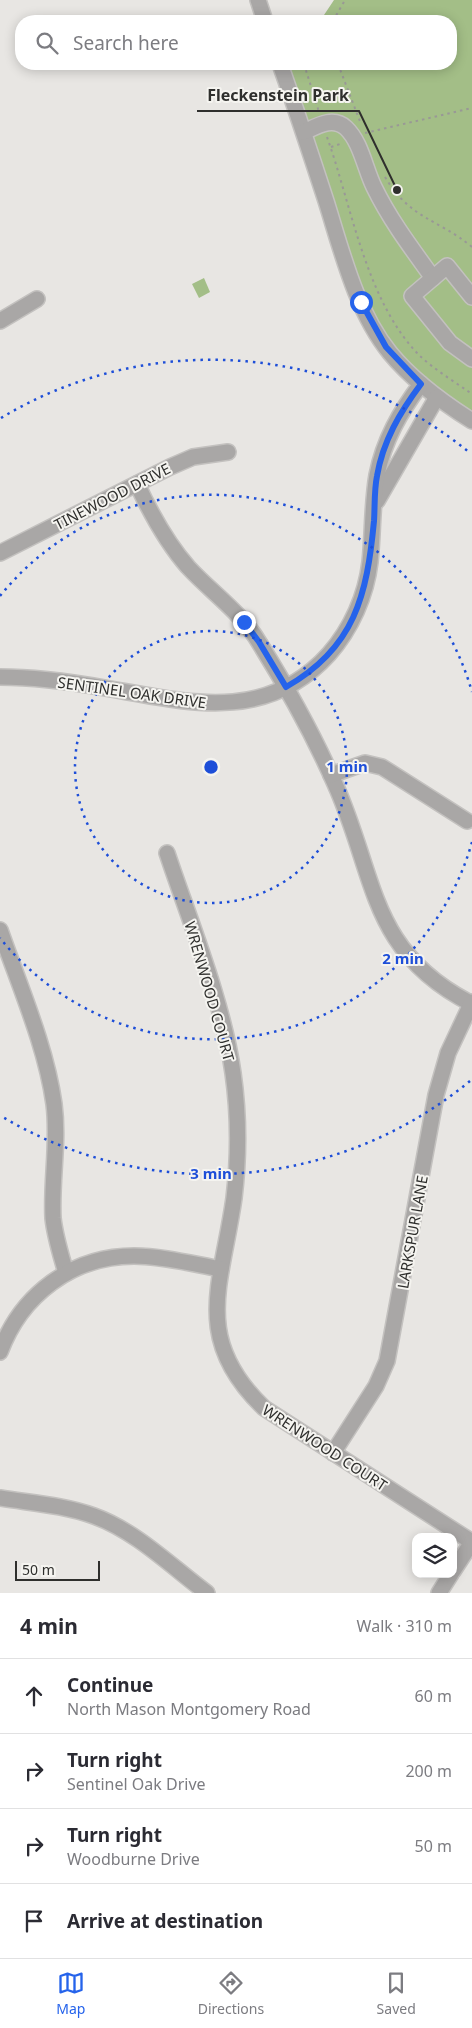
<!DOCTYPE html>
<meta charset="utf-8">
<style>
body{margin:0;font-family:"Noto Sans",sans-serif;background:#f2f2f3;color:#2b2b33}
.controls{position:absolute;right:15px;bottom:15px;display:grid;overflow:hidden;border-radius:10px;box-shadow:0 2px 12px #0003}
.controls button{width:45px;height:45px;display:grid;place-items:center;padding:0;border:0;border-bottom:1px solid #e1e1e2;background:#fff;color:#2b2b33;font:25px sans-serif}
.scale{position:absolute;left:15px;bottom:12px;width:85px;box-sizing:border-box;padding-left:5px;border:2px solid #2f2f2d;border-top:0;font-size:14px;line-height:18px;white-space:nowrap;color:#2f2f2d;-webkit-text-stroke:4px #f5f4f0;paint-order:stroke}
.stop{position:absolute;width:15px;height:15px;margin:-11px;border:4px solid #2563eb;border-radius:50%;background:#fff}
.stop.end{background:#2563eb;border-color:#fff;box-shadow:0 1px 5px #0008}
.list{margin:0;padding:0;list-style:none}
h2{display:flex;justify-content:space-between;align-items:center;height:65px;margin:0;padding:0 20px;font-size:21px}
h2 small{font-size:16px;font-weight:400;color:#7c7c81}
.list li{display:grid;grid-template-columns:32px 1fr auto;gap:15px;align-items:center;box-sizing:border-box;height:75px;padding:0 20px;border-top:1px solid #e1e1e2}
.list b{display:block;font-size:19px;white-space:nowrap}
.list p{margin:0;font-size:16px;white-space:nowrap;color:#7c7c81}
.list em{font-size:16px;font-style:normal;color:#7c7c81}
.icon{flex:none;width:28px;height:28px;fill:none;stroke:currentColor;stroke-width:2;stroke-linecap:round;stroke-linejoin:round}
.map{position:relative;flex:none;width:472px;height:1593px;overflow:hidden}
.search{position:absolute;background:#fff;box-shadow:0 2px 12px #0003;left:15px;right:15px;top:15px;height:55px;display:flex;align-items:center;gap:12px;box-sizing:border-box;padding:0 18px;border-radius:20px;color:#7c7c81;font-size:19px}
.sheet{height:365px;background:#fff}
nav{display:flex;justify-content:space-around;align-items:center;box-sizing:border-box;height:70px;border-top:1px solid #e1e1e2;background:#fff;font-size:14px;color:#7c7c81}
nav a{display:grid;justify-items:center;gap:2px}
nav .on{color:#2563eb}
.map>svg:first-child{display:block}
</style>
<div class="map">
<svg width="472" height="1593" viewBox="0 0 472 1593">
<rect width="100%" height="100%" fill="#e8e6e3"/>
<g fill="#a3be87">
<path d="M334,0H472V421L427,390L372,325L284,76L292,64H451V21H320Z"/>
<path d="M204,278L210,292L199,298L192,284Z"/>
</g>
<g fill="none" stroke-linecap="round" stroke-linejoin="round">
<g stroke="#c3c1bf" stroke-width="18">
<g id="minor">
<path d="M258,0L265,21"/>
<path d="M280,64C296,109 311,155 326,201C342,252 356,311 390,353C413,381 442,402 472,421"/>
<path d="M304,132C317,126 333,116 346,128C361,142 365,169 374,187C390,220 412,249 433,278"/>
<path d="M472,297L447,266L412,296L450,343L472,359"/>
<path d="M0,321L37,299"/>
<path d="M137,484C151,514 166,542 188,567C212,593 242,613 260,644C288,689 314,736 335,784C377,877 368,951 472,1004"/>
<path d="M377,501L437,397"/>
<path d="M0,553L170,467L193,457L228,452"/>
<path d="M0,677C35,677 71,682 105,688C186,702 266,724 329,654C351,629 366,596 370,562C373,534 372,503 377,475C384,440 400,412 421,384"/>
<path d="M331,775L365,763L382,767L467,821"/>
<path d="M167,853C190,922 223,1002 233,1073C239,1115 239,1156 234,1198C222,1284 191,1338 264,1408L472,1542"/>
<path d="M0,930C19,985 46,1046 54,1104C59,1142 51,1180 53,1218C55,1237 61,1255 66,1273"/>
<path d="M0,1352C21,1295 72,1256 134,1256C163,1256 193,1264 221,1269"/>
<path d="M333,1453L376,1386L387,1361L436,1095L448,1053L472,1002"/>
<path d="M0,1498C31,1503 64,1505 94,1516C136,1531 172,1567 207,1593"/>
<path d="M453,1571L472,1542"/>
<path d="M439,1593L451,1574"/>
</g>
</g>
<g stroke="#999896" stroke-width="2" stroke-dasharray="2.5 4" stroke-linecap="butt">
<path d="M333,21L345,0"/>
<path d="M304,64L319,112"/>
<path d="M338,64L361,124"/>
<path d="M365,133L472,108"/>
<path d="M327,137C352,207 366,302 420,356C435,370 455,382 472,394"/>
<path d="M331,147L343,143"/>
<path d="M385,177C411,220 437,218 472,247"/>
</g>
<use href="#minor" stroke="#a9a7a6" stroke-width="15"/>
</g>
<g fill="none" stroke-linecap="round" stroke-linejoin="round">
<path stroke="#2563eb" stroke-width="6" d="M244,622L259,642L286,687C355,648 367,595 374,521C375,506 374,491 377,476C383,441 400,412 421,384L386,347L361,302"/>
</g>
<g fill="none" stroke="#1d4ed8" stroke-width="2.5" stroke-dasharray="2.5 5">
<circle cx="211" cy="767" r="136"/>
<path d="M472 842A271 271 0 0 1 0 938M0 596A271 271 0 0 1 472 692"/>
<path d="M470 1081A407 407 0 0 1 1 1116M1 418A407 407 0 0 1 470 453"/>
</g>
<g text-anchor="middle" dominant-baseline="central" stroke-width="4" stroke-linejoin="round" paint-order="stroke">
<g font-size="15" fill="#2f2f2d" stroke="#f5f4f0">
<text transform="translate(112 496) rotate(-27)">TINEWOOD DRIVE</text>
<text transform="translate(132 692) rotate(8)">SENTINEL OAK DRIVE</text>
<text transform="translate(210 991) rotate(74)">WRENWOOD COURT</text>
<text transform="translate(412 1232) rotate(-80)">LARKSPUR LANE</text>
<text transform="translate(325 1447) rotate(33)">WRENWOOD COURT</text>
</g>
</g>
<circle cx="211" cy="767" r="8" fill="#1d4ed8" stroke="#f5f4f0" stroke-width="2.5"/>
<g font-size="15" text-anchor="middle" font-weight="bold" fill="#1d4ed8" stroke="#f5f4f0" stroke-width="4" stroke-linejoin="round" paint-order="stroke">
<text x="347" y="772">1 min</text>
<text x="403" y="964">2 min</text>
<text x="211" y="1179">3 min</text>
</g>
<path fill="none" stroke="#2f2f2d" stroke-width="2" d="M397 190L359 111H197"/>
<circle fill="#2f2f2d" stroke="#f5f4f0" stroke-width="2" cx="397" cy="190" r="5"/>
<g font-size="16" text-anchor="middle" font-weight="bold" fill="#2f2f2d" stroke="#f5f4f0" stroke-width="4" stroke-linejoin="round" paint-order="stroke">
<text x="278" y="101">Fleckenstein Park</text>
</g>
</svg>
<div class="controls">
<button><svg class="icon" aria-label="layers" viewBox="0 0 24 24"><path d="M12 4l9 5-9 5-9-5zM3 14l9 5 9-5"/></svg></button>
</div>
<div class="scale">50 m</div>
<div class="stop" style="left:361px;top:302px"></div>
<div class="stop end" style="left:244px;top:622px"></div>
<div class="search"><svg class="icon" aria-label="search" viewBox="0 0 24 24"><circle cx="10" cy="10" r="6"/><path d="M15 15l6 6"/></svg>Search here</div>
</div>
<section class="sheet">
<h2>4 min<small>Walk · 310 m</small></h2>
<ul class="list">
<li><svg class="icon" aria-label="ahead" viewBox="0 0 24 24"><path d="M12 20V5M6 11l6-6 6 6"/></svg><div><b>Continue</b><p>North Mason Montgomery Road</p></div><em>60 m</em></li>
<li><svg class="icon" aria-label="right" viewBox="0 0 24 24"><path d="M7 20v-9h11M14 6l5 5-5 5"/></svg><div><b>Turn right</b><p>Sentinel Oak Drive</p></div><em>200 m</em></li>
<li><svg class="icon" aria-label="right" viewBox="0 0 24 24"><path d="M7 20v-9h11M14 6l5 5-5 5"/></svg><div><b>Turn right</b><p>Woodburne Drive</p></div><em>50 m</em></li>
<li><svg class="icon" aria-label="arrive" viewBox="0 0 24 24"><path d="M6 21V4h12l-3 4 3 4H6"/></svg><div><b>Arrive at destination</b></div></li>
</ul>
</section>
<nav>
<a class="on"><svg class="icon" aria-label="map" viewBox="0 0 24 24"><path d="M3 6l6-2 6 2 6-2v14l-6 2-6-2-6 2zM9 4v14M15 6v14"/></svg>Map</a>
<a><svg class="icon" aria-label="directions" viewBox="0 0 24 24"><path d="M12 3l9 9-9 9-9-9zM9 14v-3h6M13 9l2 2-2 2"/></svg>Directions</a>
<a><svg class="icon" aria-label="saved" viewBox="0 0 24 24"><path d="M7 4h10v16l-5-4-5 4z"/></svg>Saved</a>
</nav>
